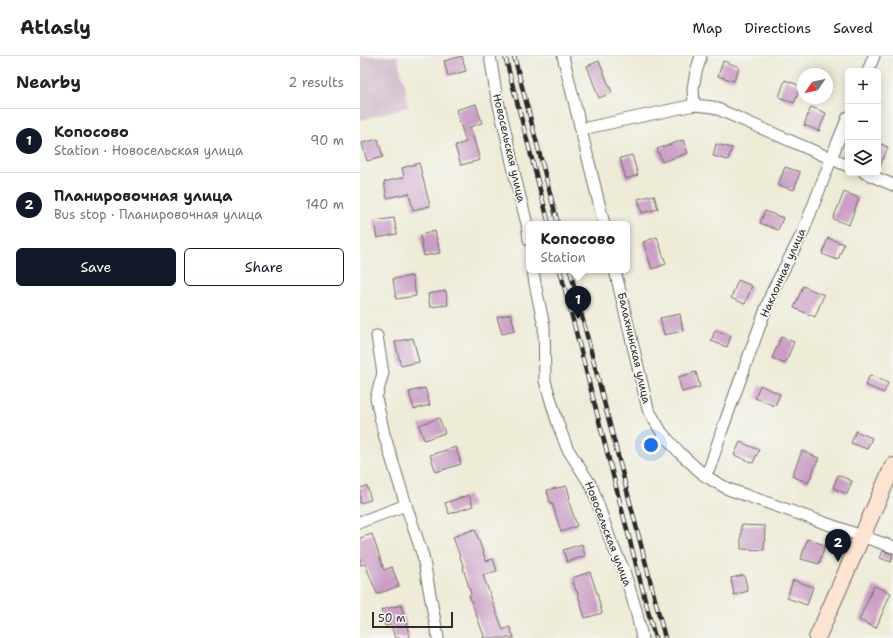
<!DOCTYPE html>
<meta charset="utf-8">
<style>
body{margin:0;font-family:"Shantell Sans",sans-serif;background:#f6f6f6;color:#222}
.controls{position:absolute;right:12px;top:12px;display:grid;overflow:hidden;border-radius:6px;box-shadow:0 2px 10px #0003}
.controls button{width:36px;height:36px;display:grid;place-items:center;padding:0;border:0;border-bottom:1px solid #e0e0e0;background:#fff;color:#222;font:20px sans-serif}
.compass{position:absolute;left:437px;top:12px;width:36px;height:36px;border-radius:50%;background:#fff;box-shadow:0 2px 10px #0003;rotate:236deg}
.scale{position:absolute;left:12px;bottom:10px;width:81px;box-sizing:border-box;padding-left:4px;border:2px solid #2b2b2b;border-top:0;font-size:11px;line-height:14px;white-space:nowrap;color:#2b2b2b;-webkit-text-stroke:3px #f6f6f2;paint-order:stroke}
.you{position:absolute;left:291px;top:389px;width:14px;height:14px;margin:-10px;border:3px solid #fff;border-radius:50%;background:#1a73e8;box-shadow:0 0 0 6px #1a73e833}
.badge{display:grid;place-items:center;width:26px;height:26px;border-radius:50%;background:#111827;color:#fff;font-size:13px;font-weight:700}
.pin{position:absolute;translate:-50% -33px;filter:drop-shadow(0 1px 2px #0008)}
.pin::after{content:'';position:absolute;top:21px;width:14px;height:12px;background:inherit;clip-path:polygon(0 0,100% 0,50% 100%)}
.popup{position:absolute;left:166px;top:165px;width:104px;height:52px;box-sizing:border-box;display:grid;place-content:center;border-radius:6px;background:#fff;filter:drop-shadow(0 1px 3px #0005);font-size:13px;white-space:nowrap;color:#767676}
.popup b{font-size:15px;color:#222}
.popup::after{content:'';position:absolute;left:50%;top:100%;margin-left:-8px;border:8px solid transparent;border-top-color:#fff}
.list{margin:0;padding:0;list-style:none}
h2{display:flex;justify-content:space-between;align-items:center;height:52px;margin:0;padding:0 16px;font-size:17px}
h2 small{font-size:13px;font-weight:400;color:#767676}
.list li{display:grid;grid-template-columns:26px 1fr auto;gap:12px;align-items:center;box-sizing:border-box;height:64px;padding:0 16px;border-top:1px solid #e0e0e0}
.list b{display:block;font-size:15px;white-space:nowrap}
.list p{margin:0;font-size:13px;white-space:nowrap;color:#767676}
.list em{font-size:13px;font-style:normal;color:#767676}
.actions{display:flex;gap:8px;padding:12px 16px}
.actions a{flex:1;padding:9px 0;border:1px solid #111827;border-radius:6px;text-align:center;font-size:14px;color:#111827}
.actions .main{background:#111827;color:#fff}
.icon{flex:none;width:22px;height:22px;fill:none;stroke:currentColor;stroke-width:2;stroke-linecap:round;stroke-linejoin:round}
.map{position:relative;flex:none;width:533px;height:582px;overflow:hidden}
header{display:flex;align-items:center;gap:24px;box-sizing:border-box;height:56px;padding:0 20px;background:#fff;border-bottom:1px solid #e0e0e0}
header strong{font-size:19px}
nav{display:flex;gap:22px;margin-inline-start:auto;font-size:14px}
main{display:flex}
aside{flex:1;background:#fff}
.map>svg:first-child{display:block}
</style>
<header>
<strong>Atlasly</strong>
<nav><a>Map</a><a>Directions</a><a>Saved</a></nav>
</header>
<main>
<aside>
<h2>Nearby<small>2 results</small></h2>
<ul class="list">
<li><span class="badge">1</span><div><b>Копосово</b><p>Station · Новосельская улица</p></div><em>90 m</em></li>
<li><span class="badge">2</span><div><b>Планировочная улица</b><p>Bus stop · Планировочная улица</p></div><em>140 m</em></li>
</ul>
<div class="actions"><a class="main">Save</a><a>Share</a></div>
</aside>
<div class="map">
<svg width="533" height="582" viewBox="0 0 533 582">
<rect width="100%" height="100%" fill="#f6f6f2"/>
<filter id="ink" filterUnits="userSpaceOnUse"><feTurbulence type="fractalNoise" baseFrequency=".025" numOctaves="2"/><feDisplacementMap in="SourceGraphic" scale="8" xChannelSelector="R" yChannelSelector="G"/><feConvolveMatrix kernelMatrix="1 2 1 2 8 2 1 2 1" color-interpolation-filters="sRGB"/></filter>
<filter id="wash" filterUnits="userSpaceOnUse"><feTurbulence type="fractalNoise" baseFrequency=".012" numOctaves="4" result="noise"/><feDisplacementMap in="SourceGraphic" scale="16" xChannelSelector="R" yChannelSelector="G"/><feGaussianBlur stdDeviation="0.9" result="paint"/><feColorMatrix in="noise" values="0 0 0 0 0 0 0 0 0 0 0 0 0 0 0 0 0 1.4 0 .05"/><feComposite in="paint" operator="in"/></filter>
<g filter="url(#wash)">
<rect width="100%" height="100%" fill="#eeebd7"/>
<path fill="#d1bdcc" d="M0,0H37L45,30L48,51L0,64Z"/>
<g id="blocks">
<g fill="#cb9fc5">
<path d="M102,0L106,15L88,20L84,5Z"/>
<path d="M239,5L252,37L239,42L227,10Z"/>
<path d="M363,5L379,11L374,25L358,20Z"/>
<path d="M425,24L441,30L434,47L419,41Z"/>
<path d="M116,48L122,67L110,71L120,104L101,109L95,90L106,86L96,54Z"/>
<path d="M451,51L466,57L459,75L444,69Z"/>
<path d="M18,83L23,101L7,105L2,87Z"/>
<path d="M323,84L328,97L302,106L297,93Z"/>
<path d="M518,87L528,91L518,115Z"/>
<path d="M356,88L372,92L368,104L353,100Z"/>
<path d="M272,99L278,119L266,123L260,102Z"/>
<path d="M59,107L70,150L53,154L49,137L27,142L24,126L44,121L42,112Z"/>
<path d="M425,111L440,116L434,134L418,129Z"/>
<path d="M484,136L499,142L489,169L473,163Z"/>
<path d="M294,139L298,153L282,157L278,143Z"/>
<path d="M405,155L423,162L418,174L400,167Z"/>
<path d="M34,162L37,178L17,182L14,165Z"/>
<path d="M75,175L80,197L64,200L60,179Z"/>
<path d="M297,181L306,208L292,213L283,186Z"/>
<path d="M468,182L484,188L478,204L462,198Z"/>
<path d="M52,220L56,240L36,243L33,223Z"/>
<path d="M378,224L392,230L385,248L371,242Z"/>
<path d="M443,230L464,239L455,261L434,252Z"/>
<path d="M86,235L88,249L70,251L68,238Z"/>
<path d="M151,258L155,275L142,278L137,261Z"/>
<path d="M320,258L323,275L304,279L300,262Z"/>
<path d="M355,274L371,280L367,291L351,285Z"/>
<path d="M421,281L434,286L425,308L412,302Z"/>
<path d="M53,282L59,306L41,310L35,286Z"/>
<path d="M336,316L340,331L322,336L318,321Z"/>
<path d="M510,319L528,327L524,337L505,329Z"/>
<path d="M400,329L420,338L415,350L395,342Z"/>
<path d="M65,332L70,349L54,353L49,336Z"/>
<path d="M79,362L85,377L64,384L59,369Z"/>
<path d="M496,375L512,382L507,393L491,387Z"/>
<path d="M380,386L399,394L393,407L374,399Z"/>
<path d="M96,391L101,408L76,416L70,399Z"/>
<path d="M442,395L459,402L448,427L432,420Z"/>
<path d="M478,419L492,425L487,438L473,432Z"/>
<path d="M7,430L11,444L0,447V432Z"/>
<path d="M207,430L210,442L208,443L217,470L201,476L192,447H190L187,434Z"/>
<path d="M109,439L113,450L89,458L85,447Z"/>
<path d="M381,469L405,470L404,494L381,493Z"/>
<path d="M115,473L126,505L133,503L137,515L123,519L143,574L150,571L154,582H123V581L124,580L109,539L111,538L103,512H104L93,481Z"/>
<path d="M12,478L24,514L32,511L39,530L17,538L5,508L0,509V482Z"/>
<path d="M447,483L465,489L459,508L441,503Z"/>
<path d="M222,488L225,500L207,506L203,494Z"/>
<path d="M523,495L533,498L531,506L520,502Z"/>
<path d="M230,516L237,537L242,557L225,562L217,535H216L212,522Z"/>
<path d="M384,519L388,535L374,539L371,522Z"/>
<path d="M433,524L453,531L447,549L427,542Z"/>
<path d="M514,530L531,537L516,572L499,564Z"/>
<path d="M41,549L50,582H35L31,569L25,570L21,554Z"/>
</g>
</g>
</g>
<g filter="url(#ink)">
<use href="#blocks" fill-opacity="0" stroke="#6f6e67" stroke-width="1"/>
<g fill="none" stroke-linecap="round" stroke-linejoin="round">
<g stroke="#6f6e67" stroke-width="13">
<g id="street">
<path d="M130,0L136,37L148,87L156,125L167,168L169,184"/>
<path d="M203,0L244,168"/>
<path d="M508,15L514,0"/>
<path d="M334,49L333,32L336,16L341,0"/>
<path d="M222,73L334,49L353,51L488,110"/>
<path d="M505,117L533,129"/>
<path d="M173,214L175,228L184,270L185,325L198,368L207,392L232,431L251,486L263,512L276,554L282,582"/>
<path d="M255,214L288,353L302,377L321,398L344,419L352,424L368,433L533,491"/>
<path d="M17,280L23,317L16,342L24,378L46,449L63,500L78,582"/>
<path d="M344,419L350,411L362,374L412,236L443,176L467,114L476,90L488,61"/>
<path d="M0,466L46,449"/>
</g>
</g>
<g stroke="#6f6e67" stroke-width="18">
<path id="secondary" d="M457,582L533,410"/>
</g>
<use href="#street" stroke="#fff" stroke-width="11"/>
<use href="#secondary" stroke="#fde4d0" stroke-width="16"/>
<g stroke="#2b2b2b" stroke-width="4.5">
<g id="rail">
<path d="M145,0L189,168"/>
<path d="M154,0L198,168"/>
<path d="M200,214L295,582"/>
<path d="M210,214L305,582"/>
</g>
</g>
<use href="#rail" stroke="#f6f6f2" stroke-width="3" stroke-dasharray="9" stroke-linecap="butt"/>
</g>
</g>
<g text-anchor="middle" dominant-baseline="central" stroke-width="3.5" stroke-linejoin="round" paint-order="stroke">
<g font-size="11" fill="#2b2b2b" stroke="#f6f6f2">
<text transform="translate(149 92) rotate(77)">Новосельская улица</text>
<text transform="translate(423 217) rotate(-66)">Наклонная улица</text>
<text transform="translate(274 292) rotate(77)">Балахнинская улица</text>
<text transform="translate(248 478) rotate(69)">Новосельская улица</text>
</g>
</g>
</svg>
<div class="controls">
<button>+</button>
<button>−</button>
<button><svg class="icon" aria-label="layers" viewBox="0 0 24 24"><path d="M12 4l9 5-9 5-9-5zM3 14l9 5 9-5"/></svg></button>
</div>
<svg class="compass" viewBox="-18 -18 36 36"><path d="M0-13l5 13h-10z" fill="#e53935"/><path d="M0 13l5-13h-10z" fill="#767676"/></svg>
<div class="scale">50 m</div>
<div class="you"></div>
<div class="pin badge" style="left:218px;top:263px">1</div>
<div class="popup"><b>Копосово</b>Station</div>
<div class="pin badge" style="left:478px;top:506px">2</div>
</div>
</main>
